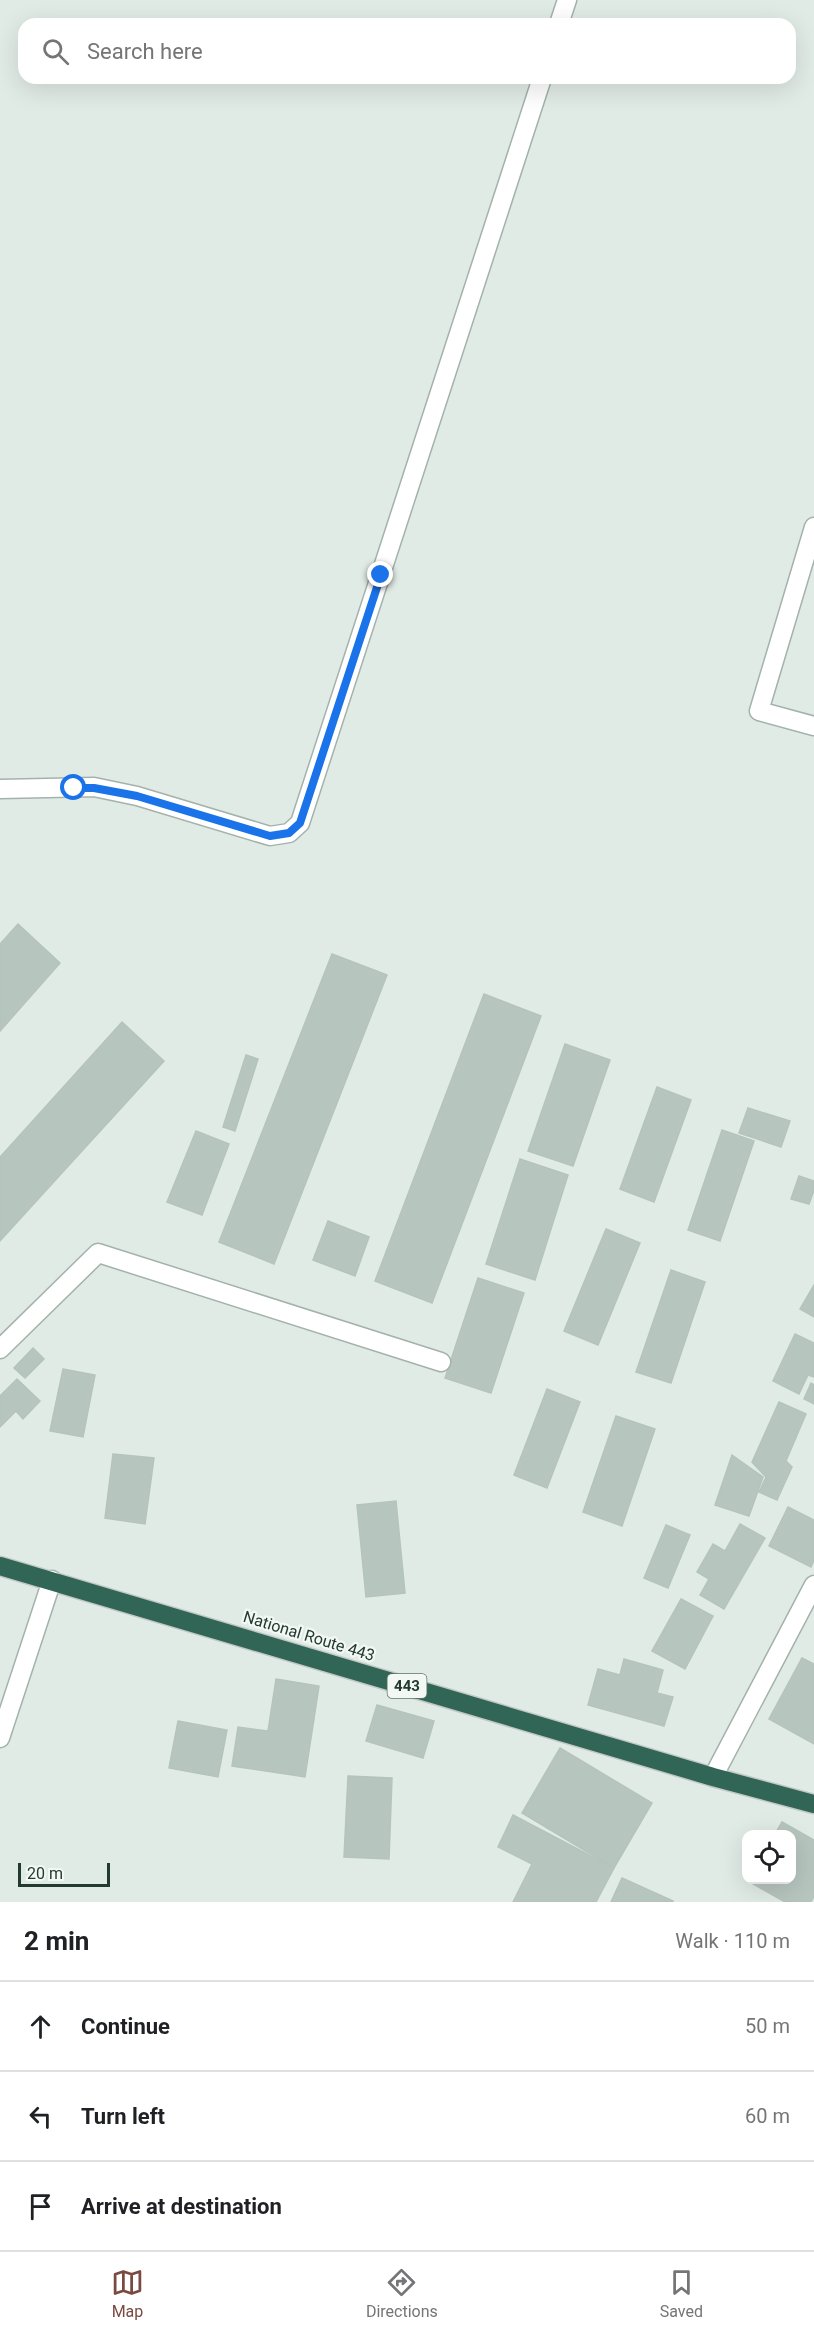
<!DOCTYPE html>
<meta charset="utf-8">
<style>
body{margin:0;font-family:Roboto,sans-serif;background:#f6f6f6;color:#202124}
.controls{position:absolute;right:18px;bottom:18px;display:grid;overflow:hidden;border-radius:12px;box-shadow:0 6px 24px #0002}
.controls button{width:54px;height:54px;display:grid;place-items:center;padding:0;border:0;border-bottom:2px solid #e0e0e0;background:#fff;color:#202124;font:30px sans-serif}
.scale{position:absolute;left:18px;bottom:15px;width:92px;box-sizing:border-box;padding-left:6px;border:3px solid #233a32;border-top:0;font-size:16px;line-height:21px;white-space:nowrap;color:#233a32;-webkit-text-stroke:4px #f2f8f4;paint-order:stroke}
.stop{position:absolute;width:18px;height:18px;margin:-14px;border:4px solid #1a73e8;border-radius:50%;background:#fff}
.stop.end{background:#1a73e8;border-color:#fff;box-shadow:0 2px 6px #0008}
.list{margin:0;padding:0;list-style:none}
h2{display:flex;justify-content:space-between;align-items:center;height:78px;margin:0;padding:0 24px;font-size:26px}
h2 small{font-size:20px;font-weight:400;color:#757577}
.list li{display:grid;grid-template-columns:39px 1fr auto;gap:18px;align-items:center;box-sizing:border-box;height:90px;padding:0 24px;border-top:2px solid #e0e0e0}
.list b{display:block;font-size:22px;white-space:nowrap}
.list em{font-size:20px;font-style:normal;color:#757577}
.icon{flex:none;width:33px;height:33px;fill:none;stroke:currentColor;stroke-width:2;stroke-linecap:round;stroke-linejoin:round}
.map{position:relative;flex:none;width:814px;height:1902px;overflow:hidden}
.search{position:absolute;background:#fff;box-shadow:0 6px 24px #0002;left:18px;right:18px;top:18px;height:66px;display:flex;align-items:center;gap:15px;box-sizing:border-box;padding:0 21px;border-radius:18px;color:#757577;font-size:22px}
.sheet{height:348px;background:#fff}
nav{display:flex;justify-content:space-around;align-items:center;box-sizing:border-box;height:84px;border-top:2px solid #e0e0e0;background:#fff;font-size:16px;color:#757577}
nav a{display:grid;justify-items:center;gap:3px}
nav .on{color:#7a4940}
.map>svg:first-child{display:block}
</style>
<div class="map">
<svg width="814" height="1902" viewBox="0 0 814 1902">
<rect width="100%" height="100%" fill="#e1ebe6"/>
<g fill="#b7c5bf" stroke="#b4c4bc" stroke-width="1.5">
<path d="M18,924L60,963L0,1031V944Z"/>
<path d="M332,954L387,975L274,1264L219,1242Z"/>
<path d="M484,994L541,1016L432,1303L375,1281Z"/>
<path d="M122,1022L164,1061L0,1241V1157Z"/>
<path d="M565,1044L610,1060L573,1166L528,1151Z"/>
<path d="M246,1055L258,1059L235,1131L223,1127Z"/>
<path d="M657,1087L691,1100L654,1202L620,1189Z"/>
<path d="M748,1108L790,1121L781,1147L739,1133Z"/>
<path d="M722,1130L754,1141L720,1241L688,1230Z"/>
<path d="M196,1131L229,1144L202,1215L167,1202Z"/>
<path d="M520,1159L568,1175L535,1280L486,1264Z"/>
<path d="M799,1176L814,1181V1190L809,1204L791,1199Z"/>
<path d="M328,1221L369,1237L355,1276L313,1260Z"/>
<path d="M606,1229L640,1243L598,1345L564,1331Z"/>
<path d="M671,1270L705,1282L671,1383L636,1372Z"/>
<path d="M478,1278L524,1293L491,1393L445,1378Z"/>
<path d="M814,1285V1317L800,1309Z"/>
<path d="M795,1334L814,1343V1377L808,1375L799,1394L773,1381Z"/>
<path d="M33,1348L44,1359L25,1378L14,1368Z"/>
<path d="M63,1369L95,1375L83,1437L50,1431Z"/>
<path d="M17,1379L40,1401L23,1419L16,1411L0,1427V1396Z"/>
<path d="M811,1383L814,1385V1404L804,1399Z"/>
<path d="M547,1389L580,1402L547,1488L514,1475Z"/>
<path d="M779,1402L806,1414L786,1461L792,1467L777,1500L759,1492L766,1477L752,1462Z"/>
<path d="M616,1416L655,1429L622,1526L583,1512Z"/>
<path d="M113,1454L154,1458L145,1524L105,1518Z"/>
<path d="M732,1455L763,1477L749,1516L715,1505Z"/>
<path d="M396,1501L405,1593L366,1597L357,1505Z"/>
<path d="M788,1507L814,1520V1560L811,1567L769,1546Z"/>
<path d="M740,1524L765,1538L724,1609L700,1595L709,1579L697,1572L713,1544L725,1551Z"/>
<path d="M666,1525L690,1535L668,1588L644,1578Z"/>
<path d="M681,1599L713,1616L685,1669L652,1651Z"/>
<path d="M802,1658L814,1664V1744L769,1719Z"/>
<path d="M624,1659L663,1670L657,1693L673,1697L664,1726L588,1705L598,1669L620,1675Z"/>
<path d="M276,1679L319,1686L305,1777L232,1766L238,1727L268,1731Z"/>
<path d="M377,1705L434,1721L423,1758L366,1741Z"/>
<path d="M178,1721L227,1730L218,1777L169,1768Z"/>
<path d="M560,1748L652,1803L614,1868L522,1813Z"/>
<path d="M348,1776L392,1778L389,1859L344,1857Z"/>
<path d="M513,1815L614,1868L596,1902H513L532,1864L498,1847Z"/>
<path d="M782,1822L814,1840V1896L811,1902H785L748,1881L749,1880H792V1834H775Z"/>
<path d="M622,1878L673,1901L672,1902H611Z"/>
</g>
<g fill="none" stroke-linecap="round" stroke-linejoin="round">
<g stroke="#a4b2ac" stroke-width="21">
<g id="minor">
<path d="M559,24L567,0"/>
<path d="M814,527L759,711L814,726"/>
<path d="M0,789L94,787L137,796L270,836L289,833L300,823L542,78"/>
<path d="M0,1349L98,1253L441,1362"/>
<path d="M0,1738L52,1580"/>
<path d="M713,1777L814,1585"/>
</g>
</g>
<g stroke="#c1c8c6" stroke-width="21">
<path id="highway" d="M0,1566L713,1777L814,1804"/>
</g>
<use href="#minor" stroke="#fff" stroke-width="18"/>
<use href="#highway" stroke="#316556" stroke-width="18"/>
</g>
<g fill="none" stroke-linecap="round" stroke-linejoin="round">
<path stroke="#1a73e8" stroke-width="8" d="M74,788H94L137,796L270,836L289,833L300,823L381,575"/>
</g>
<g text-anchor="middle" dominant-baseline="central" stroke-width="4.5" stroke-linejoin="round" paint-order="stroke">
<rect fill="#f2f8f4" stroke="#61736c" stroke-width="1.5" x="387.5" y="1674" width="39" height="24" rx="4.5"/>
<g font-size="15" font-weight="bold" fill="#233a32">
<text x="407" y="1686">443</text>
</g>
<g font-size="16" fill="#233a32" stroke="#f2f8f4">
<text transform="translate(309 1636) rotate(17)">National Route 443</text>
</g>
</g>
</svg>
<div class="controls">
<button><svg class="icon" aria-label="locate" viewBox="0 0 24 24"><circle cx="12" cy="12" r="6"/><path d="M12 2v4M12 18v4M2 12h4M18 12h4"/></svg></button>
</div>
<div class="scale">20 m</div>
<div class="stop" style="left:74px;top:788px"></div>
<div class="stop end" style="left:381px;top:575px"></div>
<div class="search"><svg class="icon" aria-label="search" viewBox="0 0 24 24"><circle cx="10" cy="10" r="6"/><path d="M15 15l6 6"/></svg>Search here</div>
</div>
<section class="sheet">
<h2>2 min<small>Walk · 110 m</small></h2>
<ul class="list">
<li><svg class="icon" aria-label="ahead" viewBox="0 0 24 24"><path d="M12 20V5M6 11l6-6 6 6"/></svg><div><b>Continue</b></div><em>50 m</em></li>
<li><svg class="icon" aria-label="left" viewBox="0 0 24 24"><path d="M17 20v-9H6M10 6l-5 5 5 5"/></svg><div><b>Turn left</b></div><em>60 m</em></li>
<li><svg class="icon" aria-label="arrive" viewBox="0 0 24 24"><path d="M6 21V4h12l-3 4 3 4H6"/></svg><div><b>Arrive at destination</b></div></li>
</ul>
</section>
<nav>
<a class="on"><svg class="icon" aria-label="map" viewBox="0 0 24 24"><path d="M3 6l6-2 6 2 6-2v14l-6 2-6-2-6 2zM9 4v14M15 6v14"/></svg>Map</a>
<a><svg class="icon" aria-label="directions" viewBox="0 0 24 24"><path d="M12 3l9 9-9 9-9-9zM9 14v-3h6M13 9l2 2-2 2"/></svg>Directions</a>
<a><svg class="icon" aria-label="saved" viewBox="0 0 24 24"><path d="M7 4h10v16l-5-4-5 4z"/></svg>Saved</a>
</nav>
